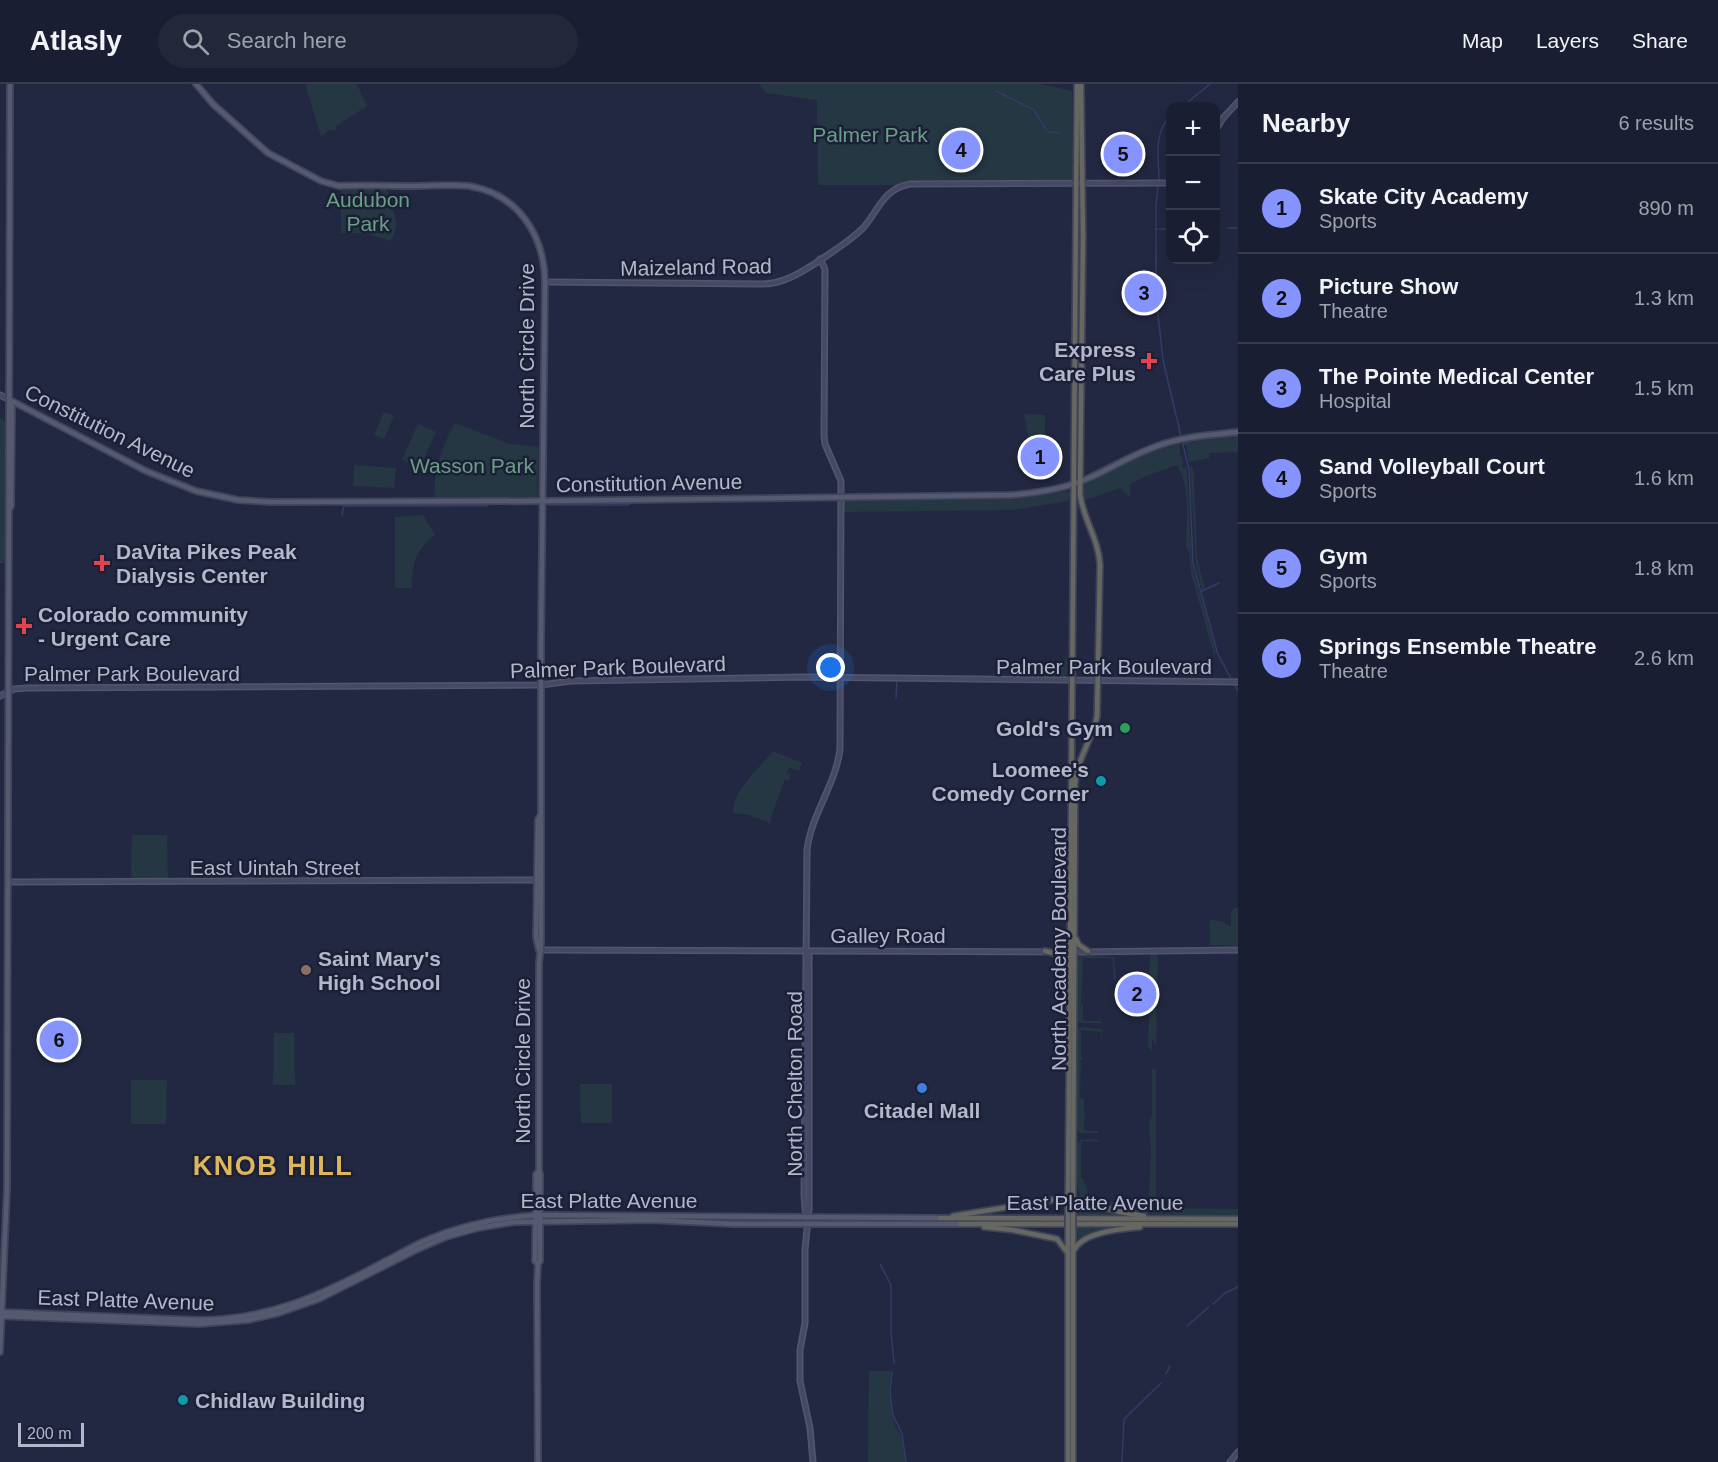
<!DOCTYPE html>
<meta charset="utf-8">
<style>
body{margin:0;font-family:Helvetica,sans-serif;background:#23273a;color:#f1f3f6}
.controls{position:absolute;right:18px;top:18px;display:grid;overflow:hidden;border-radius:12px;box-shadow:0 6px 24px #0002}
.controls button{width:54px;height:54px;display:grid;place-items:center;padding:0;border:0;border-bottom:2px solid #383c4d;background:#1a1e32;color:#f1f3f6;font:30px sans-serif}
.scale{position:absolute;left:18px;bottom:15px;width:66px;box-sizing:border-box;padding-left:6px;border:3px solid #b4b7cc;border-top:0;font-size:16px;line-height:21px;white-space:nowrap;color:#b4b7cc;-webkit-text-stroke:4px #1c2037;paint-order:stroke}
.you{position:absolute;left:831px;top:584px;width:21px;height:21px;margin:-15px;border:4px solid #fff;border-radius:50%;background:#1a73e8;box-shadow:0 0 0 9px #1a73e833}
.badge{display:grid;place-items:center;width:39px;height:39px;border-radius:50%;background:#8694ff;color:#111;font-size:20px;font-weight:700}
.pin{position:absolute;translate:-50% -50%;border:3px solid #fff;box-shadow:0 2px 6px #0006}
.list{margin:0;padding:0;list-style:none}
h2{display:flex;justify-content:space-between;align-items:center;height:78px;margin:0;padding:0 24px;font-size:26px}
h2 small{font-size:20px;font-weight:400;color:#9fa2ac}
.list li{display:grid;grid-template-columns:39px 1fr auto;gap:18px;align-items:center;box-sizing:border-box;height:90px;padding:0 24px;border-top:2px solid #383c4d}
.list b{display:block;font-size:22px;white-space:nowrap}
.list p{margin:0;font-size:20px;white-space:nowrap;color:#9fa2ac}
.list em{font-size:20px;font-style:normal;color:#9fa2ac}
.icon{flex:none;width:33px;height:33px;fill:none;stroke:currentColor;stroke-width:2;stroke-linecap:round;stroke-linejoin:round}
.map{position:relative;flex:none;width:1238px;height:1378px;overflow:hidden}
header{display:flex;align-items:center;gap:36px;box-sizing:border-box;height:84px;padding:0 30px;background:#1a1e32;border-bottom:2px solid #383c4d}
header strong{font-size:28px}
nav{display:flex;gap:33px;margin-inline-start:auto;font-size:21px}
.search{width:420px;height:54px;background:#23273a;display:flex;align-items:center;gap:15px;box-sizing:border-box;padding:0 21px;border-radius:33px;color:#9fa2ac;font-size:22px}
main{display:flex}
aside{flex:1;background:#1a1e32}
.map>svg:first-child{display:block}
</style>
<header>
<strong>Atlasly</strong>
<div class="search"><svg class="icon" aria-label="search" viewBox="0 0 24 24"><circle cx="10" cy="10" r="6"/><path d="M15 15l6 6"/></svg>Search here</div>
<nav><a>Map</a><a>Layers</a><a>Share</a></nav>
</header>
<main>
<div class="map">
<svg width="1238" height="1378" viewBox="0 0 1238 1378">
<rect width="100%" height="100%" fill="#232842"/>
<g fill="#253743">
<path d="M305,0H357L367,22L336,42V46H330L321,52Z"/>
<path d="M760,0H1040L1072,7L1073,95L1069,97L909,98L896,101H818L817,16L766,9Z"/>
<path d="M341,105H387C389,127 404,134 391,157L365,149H341Z"/>
<path d="M384,328L394,332L384,355L374,351Z"/>
<path d="M1024,330L1045,331V353L1048,356L1029,357Z"/>
<path d="M0,333L7,339L6,479H0Z"/>
<path d="M455,339L510,360L539,363L537,413L435,414C432,388 443,361 455,339Z"/>
<path d="M418,340L436,348L420,383L402,376Z"/>
<path d="M1238,353V368L1209,369V374L1189,378L1186,360L1201,356Z"/>
<path d="M1180,358V370L1184,379L1182,381L1183,384L1186,383L1187,390L1192,481L1216,569L1214,571L1191,489L1189,467L1186,463C1186,437 1191,404 1177,381L1146,392L1130,400V413L1120,404L1083,417V402L1084,400L1134,374Z"/>
<path d="M354,381L396,384L394,404L353,402Z"/>
<path d="M1190,382H1192L1194,390L1197,474L1205,504L1202,506L1196,480Z"/>
<path d="M1066,407L1070,409L1069,417L1013,426L844,428V418L846,416L1003,415Z"/>
<path d="M423,431L435,451C416,464 411,482 412,504H395V433Z"/>
<path d="M1066,569L1068,589L1065,593L1039,594L962,592H1045V589L1054,585L1060,577L1064,580Z"/>
<path d="M773,667L802,679L799,687L789,683L787,690H791L789,697L785,695L772,730L770,739L749,731L733,729C733,704 759,686 773,667Z"/>
<path d="M132,751H167L168,796L131,794Z"/>
<path d="M1234,824H1238V862L1210,861V836L1221,837L1231,843V829Z"/>
<path d="M1151,869H1157L1158,876L1156,962L1152,954V968L1148,962L1151,892L1149,891Z"/>
<path d="M1080,871L1114,873L1116,895L1114,897L1112,874H1083L1081,920L1083,921V937H1102L1101,939H1080L1077,937L1078,875Z"/>
<path d="M1081,943L1102,945V958L1101,948L1081,946V963L1082,964L1081,965V973L1083,974L1080,978L1082,983L1081,984L1080,1002L1082,1003L1080,1004V1014L1086,1015L1084,1017V1031L1086,1034L1084,1035V1045L1086,1047H1098L1099,1046L1098,1049H1080L1076,1044L1078,945Z"/>
<path d="M274,949H294L295,1001H273Z"/>
<path d="M1152,985H1156V1124L1238,1125V1132L1137,1130L1083,1115C1072,1102 1077,1075 1077,1059L1081,1056L1096,1055L1099,1058L1083,1057L1081,1061V1094L1084,1095V1099L1086,1102L1088,1112L1142,1125L1148,1123L1150,1119L1149,1113L1151,1070L1149,1038L1152,1033Z"/>
<path d="M131,996H167L166,1040H131Z"/>
<path d="M580,1000H612V1039H581Z"/>
<path d="M1077,1117L1130,1131L1132,1133H1077Z"/>
<path d="M1077,1143H1119V1144L1076,1156Z"/>
<path d="M869,1287H891L889,1301L890,1319L895,1342L902,1353L905,1378H868Z"/>
</g>
<g fill="none" stroke-linecap="round" stroke-linejoin="round">
<g stroke="#343b68" stroke-width="1.5">
<path d="M996,7L1034,26L1047,47"/>
<path d="M1183,22L1210,0"/>
<path d="M1049,48L1059,49"/>
<path d="M1159,96C1159,75 1153,48 1170,33"/>
<path d="M1158,103L1156,121V212L1163,276L1189,386L1193,479L1218,571L1238,607"/>
<path d="M1216,144H1220"/>
<path d="M1228,144H1238"/>
<path d="M1157,145H1168"/>
<path d="M1183,360L1199,355L1238,352"/>
<path d="M549,421H626L634,418"/>
<path d="M342,431L344,422H487"/>
<path d="M0,478H2"/>
<path d="M1202,507L1219,499"/>
<path d="M896,614L897,597"/>
<path d="M880,1180L891,1201V1249L894,1279"/>
<path d="M1213,1220L1225,1209L1238,1203"/>
<path d="M1187,1242L1209,1223"/>
<path d="M892,1288L890,1306L891,1318L893,1331L902,1350L906,1378"/>
<path d="M1166,1290L1170,1282"/>
<path d="M1122,1378L1124,1335L1161,1299"/>
</g>
<g stroke="#52566c" stroke-width="7">
<g id="secondary">
<path d="M1216,46L1223,34L1238,18"/>
<path d="M545,198L762,200C771,200 780,198 789,194C806,187 850,157 863,144C879,126 883,105 910,100L1170,99"/>
<path d="M0,311L10,316"/>
<path d="M0,612L14,605L27,604L541,601L571,597L806,593L1238,598"/>
<path d="M8,798L538,796"/>
<path d="M540,866L1079,868L1238,866"/>
<path d="M807,867L809,870V1125L805,1166V1239L800,1266V1297L810,1344L813,1378"/>
<path d="M806,1135L804,1112L807,766C811,731 836,700 840,665L841,397L825,360L824,352L825,185L820,175"/>
<path d="M1230,1378L1238,1368"/>
</g>
</g>
<g stroke="#41445b" stroke-width="8">
<g id="primary">
<path d="M196,0L213,20L268,69L321,97L339,102C364,101 389,102 413,102C431,102 451,100 469,102C518,110 544,150 545,198L541,556V861L539,879V1087L540,1090V1177L538,1180L537,1200L538,1378"/>
<path d="M10,316L146,387L196,407L238,416L271,418L543,417L1011,411C1038,409 1066,405 1091,393C1113,383 1134,370 1157,362C1184,352 1210,351 1238,348"/>
<path d="M10,424L11,422L12,323L10,316"/>
<path d="M539,866L536,853L538,736L540,732"/>
<path d="M538,1180L535,1177L536,1090L539,1087"/>
<path d="M0,1228L198,1236C267,1236 320,1212 380,1180C396,1172 412,1162 429,1155C465,1140 502,1133 540,1131L940,1134"/>
<path d="M0,1232L199,1240L248,1236L279,1229L319,1215L418,1165L446,1153L478,1144L515,1138L652,1136L733,1140H960"/>
<path d="M0,1268L7,1104L10,0"/>
</g>
</g>
<g stroke="#3f4359" stroke-width="8">
<g id="trunk">
<path d="M1076,855L1079,861L1088,867"/>
<path d="M1045,867L1062,871L1067,879"/>
<path d="M1121,1117L1123,1125L1128,1128"/>
<path d="M1073,1118L1075,700C1077,675 1092,656 1097,633L1100,481C1099,456 1083,435 1080,410L1083,153L1081,0"/>
<path d="M1068,1119L1077,0"/>
<path d="M953,1132L1064,1114L1079,1116L1120,1128L1144,1132"/>
<path d="M940,1134L1238,1135"/>
<path d="M960,1140H1238"/>
<path d="M984,1143L1013,1146L1057,1155L1067,1168"/>
<path d="M1068,1153V1378"/>
<path d="M1074,1166C1083,1148 1121,1145 1140,1143"/>
<path d="M1073,1378V1153"/>
</g>
</g>
<use href="#secondary" stroke="#454965" stroke-width="4"/>
<use href="#primary" stroke="#565a71" stroke-width="4.5"/>
<use href="#trunk" stroke="#676762" stroke-width="4.5"/>
<g stroke="#3f4359" stroke-width="8" stroke-linecap="butt">
<g id="trunk-bridge">
<path d="M1068,1153V1119"/>
<path d="M1073,1153V1118"/>
</g>
</g>
<use href="#trunk-bridge" stroke="#676762" stroke-width="4.5"/>
</g>
<g fill="#e0444e" stroke="#1c2037" stroke-width="2">
<path d="M1146 268h6v6h6v6h-6v6h-6v-6h-6v-6h6z"/>
<path d="M99 470h6v6h6v6h-6v6h-6v-6h-6v-6h6z"/>
<path d="M21 533h6v6h6v6h-6v6h-6v-6h-6v-6h6z"/>
</g>
<circle fill="#2e9e5b" stroke="#1c2037" stroke-width="2" cx="1125" cy="644" r="6"/>
<g fill="#0f9aa8" stroke="#1c2037" stroke-width="2">
<circle cx="1101" cy="697" r="6"/>
<circle cx="183" cy="1316" r="6"/>
</g>
<circle fill="#8d6e63" stroke="#1c2037" stroke-width="2" cx="306" cy="886" r="6"/>
<circle fill="#3f7fe0" stroke="#1c2037" stroke-width="2" cx="922" cy="1004" r="6"/>
<g text-anchor="middle" dominant-baseline="central" stroke-width="5" stroke-linejoin="round" paint-order="stroke">
<g font-size="21" fill="#699f84" stroke="#1c2037">
<text x="870" y="50">Palmer Park</text>
<text x="368" y="115">Audubon<tspan x="368" dy="24">Park</tspan></text>
<text x="472" y="381">Wasson Park</text>
</g>
<g font-size="21" fill="#b4b7cc" stroke="#1c2037">
<text transform="translate(696 183) rotate(-1)">Maizeland Road</text>
<text transform="translate(526 262) rotate(-90)">North Circle Drive</text>
<text transform="translate(110 347) rotate(26)">Constitution Avenue</text>
<text transform="translate(649 399) rotate(-1)">Constitution Avenue</text>
<text x="1104" y="582">Palmer Park Boulevard</text>
<text transform="translate(618 583) rotate(-2)">Palmer Park Boulevard</text>
<text x="132" y="589">Palmer Park Boulevard</text>
<text x="275" y="783">East Uintah Street</text>
<text x="888" y="851">Galley Road</text>
<text transform="translate(1058 865) rotate(-90)">North Academy Boulevard</text>
<text transform="translate(522 977) rotate(-90)">North Circle Drive</text>
<text transform="translate(794 1000) rotate(-90)">North Chelton Road</text>
<text x="609" y="1116">East Platte Avenue</text>
<text x="1095" y="1118">East Platte Avenue</text>
<text transform="translate(126 1216) rotate(2)">East Platte Avenue</text>
</g>
<g font-size="21" font-weight="bold" fill="#b4b7cc" stroke="#1c2037" text-anchor="start">
<text x="1136" y="265" text-anchor="end">Express<tspan x="1136" dy="24">Care Plus</tspan></text>
<text x="116" y="467">DaVita Pikes Peak<tspan x="116" dy="24">Dialysis Center</tspan></text>
<text x="38" y="530">Colorado community<tspan x="38" dy="24">- Urgent Care</tspan></text>
<text x="1113" y="644" text-anchor="end">Gold's Gym</text>
<text x="1089" y="685" text-anchor="end">Loomee's<tspan x="1089" dy="24">Comedy Corner</tspan></text>
<text x="318" y="874">Saint Mary's<tspan x="318" dy="24">High School</tspan></text>
<text x="922" y="1026" text-anchor="middle">Citadel Mall</text>
<text x="195" y="1316">Chidlaw Building</text>
</g>
<g font-size="27" font-weight="bold" letter-spacing="1.5" fill="#deb75d" stroke="#1c2037">
<text x="273" y="1082">KNOB HILL</text>
</g>
</g>
</svg>
<div class="controls">
<button>+</button>
<button>−</button>
<button><svg class="icon" aria-label="locate" viewBox="0 0 24 24"><circle cx="12" cy="12" r="6"/><path d="M12 2v4M12 18v4M2 12h4M18 12h4"/></svg></button>
</div>
<div class="scale">200 m</div>
<div class="you"></div>
<div class="pin badge" style="left:1040px;top:373px">1</div>
<div class="pin badge" style="left:1137px;top:910px">2</div>
<div class="pin badge" style="left:1144px;top:209px">3</div>
<div class="pin badge" style="left:961px;top:66px">4</div>
<div class="pin badge" style="left:1123px;top:70px">5</div>
<div class="pin badge" style="left:59px;top:956px">6</div>
</div>
<aside>
<h2>Nearby<small>6 results</small></h2>
<ul class="list">
<li><span class="badge">1</span><div><b>Skate City Academy</b><p>Sports</p></div><em>890 m</em></li>
<li><span class="badge">2</span><div><b>Picture Show</b><p>Theatre</p></div><em>1.3 km</em></li>
<li><span class="badge">3</span><div><b>The Pointe Medical Center</b><p>Hospital</p></div><em>1.5 km</em></li>
<li><span class="badge">4</span><div><b>Sand Volleyball Court</b><p>Sports</p></div><em>1.6 km</em></li>
<li><span class="badge">5</span><div><b>Gym</b><p>Sports</p></div><em>1.8 km</em></li>
<li><span class="badge">6</span><div><b>Springs Ensemble Theatre</b><p>Theatre</p></div><em>2.6 km</em></li>
</ul>
</aside>
</main>
